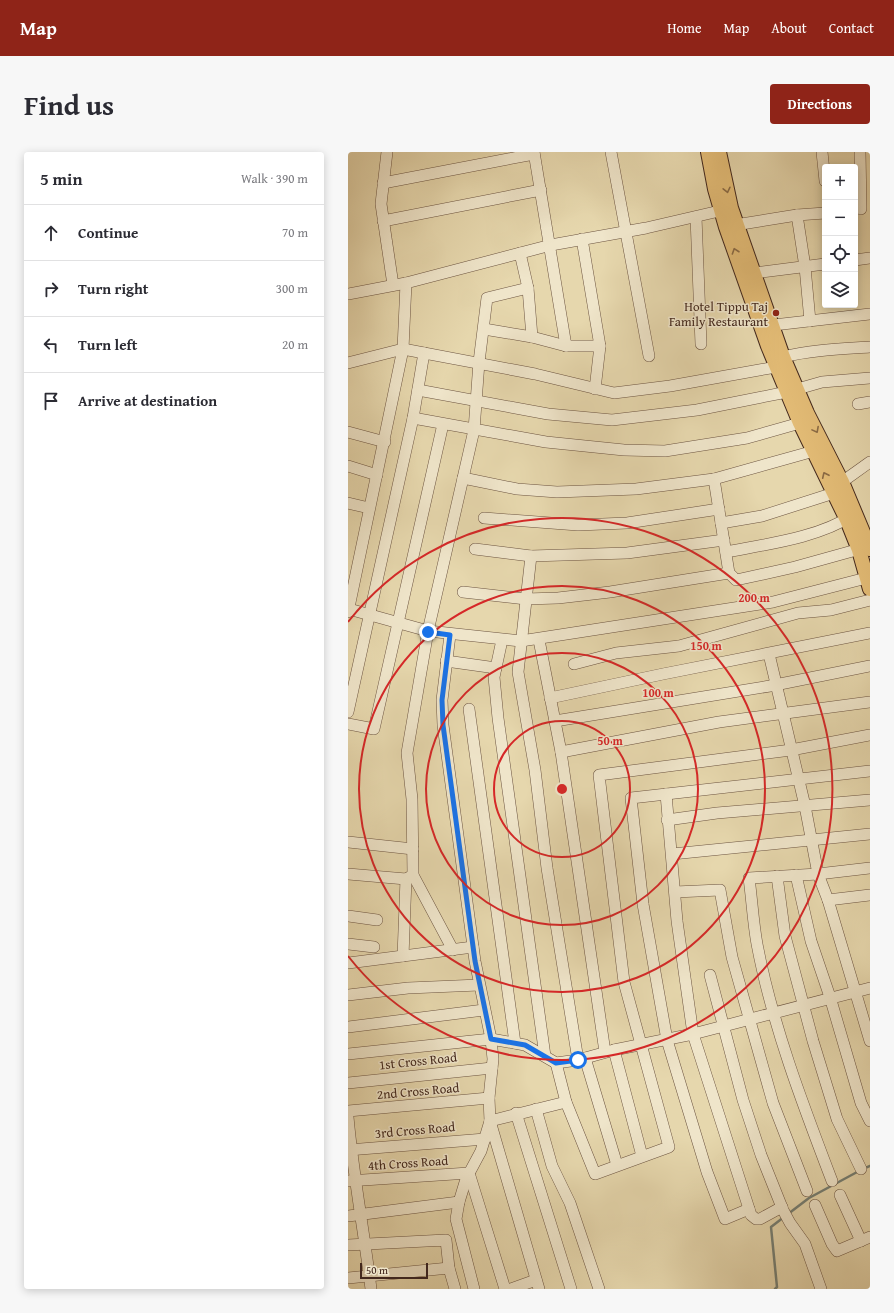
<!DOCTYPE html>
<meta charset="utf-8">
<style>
body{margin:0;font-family:"Gentium Book Plus",serif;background:#f7f7f7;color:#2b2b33}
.controls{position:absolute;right:12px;top:12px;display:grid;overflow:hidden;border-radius:4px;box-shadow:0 2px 10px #0003}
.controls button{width:36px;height:36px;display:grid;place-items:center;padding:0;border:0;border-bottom:1px solid #e1e1e2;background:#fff;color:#2b2b33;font:20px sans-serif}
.scale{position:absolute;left:12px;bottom:10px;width:68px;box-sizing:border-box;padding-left:4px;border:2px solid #43281d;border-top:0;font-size:11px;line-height:14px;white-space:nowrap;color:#43281d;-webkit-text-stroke:3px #efe5ca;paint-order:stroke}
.stop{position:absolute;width:12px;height:12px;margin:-9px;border:3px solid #1a73e8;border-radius:50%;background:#fff}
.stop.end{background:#1a73e8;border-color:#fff;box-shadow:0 1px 4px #0008}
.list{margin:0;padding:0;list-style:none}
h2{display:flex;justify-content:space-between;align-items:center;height:52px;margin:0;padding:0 16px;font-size:17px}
h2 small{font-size:13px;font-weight:400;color:#7c7c81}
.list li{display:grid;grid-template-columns:26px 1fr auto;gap:12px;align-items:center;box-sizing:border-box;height:56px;padding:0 16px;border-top:1px solid #e1e1e2}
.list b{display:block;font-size:15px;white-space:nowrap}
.list em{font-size:13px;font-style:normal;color:#7c7c81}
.icon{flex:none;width:22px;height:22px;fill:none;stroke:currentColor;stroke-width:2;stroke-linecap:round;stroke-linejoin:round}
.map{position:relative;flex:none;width:522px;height:1137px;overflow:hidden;border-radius:4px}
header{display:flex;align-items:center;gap:24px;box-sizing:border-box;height:56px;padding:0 20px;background:#8f2418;color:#fff}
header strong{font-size:19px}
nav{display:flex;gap:22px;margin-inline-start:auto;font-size:14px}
.intro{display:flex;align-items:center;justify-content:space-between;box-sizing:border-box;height:96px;padding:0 24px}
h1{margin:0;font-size:28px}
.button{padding:10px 18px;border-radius:4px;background:#8f2418;color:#fff;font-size:14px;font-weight:700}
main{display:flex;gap:24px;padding:0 24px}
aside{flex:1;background:#fff;border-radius:4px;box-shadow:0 2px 10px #0003}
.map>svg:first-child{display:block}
</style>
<header>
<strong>Map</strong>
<nav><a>Home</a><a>Map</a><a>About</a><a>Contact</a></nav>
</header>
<div class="intro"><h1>Find us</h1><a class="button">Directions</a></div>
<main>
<aside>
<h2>5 min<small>Walk · 390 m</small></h2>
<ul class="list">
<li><svg class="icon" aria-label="ahead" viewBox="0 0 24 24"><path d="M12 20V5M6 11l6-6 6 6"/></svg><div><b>Continue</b></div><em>70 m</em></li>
<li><svg class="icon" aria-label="right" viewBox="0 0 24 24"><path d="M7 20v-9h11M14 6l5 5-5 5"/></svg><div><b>Turn right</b></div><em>300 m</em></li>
<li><svg class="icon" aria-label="left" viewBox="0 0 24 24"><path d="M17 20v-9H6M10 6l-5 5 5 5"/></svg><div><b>Turn left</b></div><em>20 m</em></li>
<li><svg class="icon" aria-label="arrive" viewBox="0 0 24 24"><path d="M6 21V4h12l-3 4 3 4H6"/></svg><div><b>Arrive at destination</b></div></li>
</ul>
</aside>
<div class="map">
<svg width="522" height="1137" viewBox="0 0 522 1137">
<rect width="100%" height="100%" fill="#e6d7ad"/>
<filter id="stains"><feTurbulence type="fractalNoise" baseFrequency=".005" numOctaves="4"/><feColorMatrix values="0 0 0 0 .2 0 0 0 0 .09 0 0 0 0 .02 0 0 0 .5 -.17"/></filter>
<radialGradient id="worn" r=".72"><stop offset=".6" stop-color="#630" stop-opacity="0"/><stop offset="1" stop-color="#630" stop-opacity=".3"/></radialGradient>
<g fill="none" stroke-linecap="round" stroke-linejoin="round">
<g stroke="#757f74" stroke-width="2.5">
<path d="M515,1017L522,1014"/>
<path d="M440,1062L461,1046L511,1019"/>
<path d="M427,1137L429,1135L423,1075L436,1065"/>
</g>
<g stroke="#6c5441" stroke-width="12">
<g id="minor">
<path d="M39,0L33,52L45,133"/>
<path d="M186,0L218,194"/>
<path d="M263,0L301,204"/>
<path d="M474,0L477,29"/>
<path d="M512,0L513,57"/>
<path d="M35,31L186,2"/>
<path d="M449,63L457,115L462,169"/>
<path d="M348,65L353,192"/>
<path d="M35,69L193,38"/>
<path d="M381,74L449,63L477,61"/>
<path d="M234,87L252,194L247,237"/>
<path d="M172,101L180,136L184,185"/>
<path d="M507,108L522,106"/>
<path d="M398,122L477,112"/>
<path d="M0,142L58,131L203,93L298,76L380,57"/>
<path d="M417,174L522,162"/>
<path d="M136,177L184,185L218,194H252"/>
<path d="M0,211L55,197L187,222L266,241L322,234L428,215L435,205C463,198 493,197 522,195"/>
<path d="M70,238L200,262L264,268L349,258L439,240L474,230L522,226"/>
<path d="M510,252L522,250"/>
<path d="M65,266L198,290L276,298L317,299L399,286L452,271L456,265"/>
<path d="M0,280L37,290"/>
<path d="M0,314L29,323"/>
<path d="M115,326L169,337L209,340L288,337L366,327L466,299L472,296"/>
<path d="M366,327L381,421L388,428L447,415L519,395"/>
<path d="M0,351L21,356"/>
<path d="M136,366L230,373L279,371L371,357"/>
<path d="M373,371L414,364L486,341L494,330L522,310"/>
<path d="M127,397L183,404L279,401L376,388"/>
<path d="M378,400C419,392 470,386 505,363"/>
<path d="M183,404L170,520L187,618L199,716L230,908"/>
<path d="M115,440L178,447L210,446L262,440L381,421"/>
<path d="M1,457L80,479L173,489L425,450L522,425"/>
<path d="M0,460L55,197L58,131"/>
<path d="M102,483L94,548L95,573L127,809L143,887L145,907L141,946L142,969L191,1137"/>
<path d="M154,488L146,525L150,566L197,904"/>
<path d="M191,488L213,600L257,900"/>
<path d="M421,502L457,654L470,722L480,748L522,889"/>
<path d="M98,509L148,516"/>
<path d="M226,512L268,501L331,494L450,461L483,458L522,448"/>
<path d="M202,546L315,522L522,481"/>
<path d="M121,557L167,891"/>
<path d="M0,560L65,266L76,201"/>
<path d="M207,569L422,534L522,514"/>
<path d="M0,572L26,577L95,272"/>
<path d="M213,600L371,570L522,550"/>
<path d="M318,642L329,769L345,882L403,1063L408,1067H412L434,1055"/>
<path d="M319,668L369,661L522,648"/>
<path d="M0,690L65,697"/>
<path d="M324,702L522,682"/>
<path d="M0,722L58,727"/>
<path d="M448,723L463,789L482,845L513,951L522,969"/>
<path d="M429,724L437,784L465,889L489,967L513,1017"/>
<path d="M327,740L372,738L384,805L425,951L459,1039"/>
<path d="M480,748L522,743"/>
<path d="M0,764L29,768"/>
<path d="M0,792L26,795"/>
<path d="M105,798L65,723L64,647L59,601L80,479L126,278L131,210L139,146L180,136"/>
<path d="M55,804L58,727L65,723"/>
<path d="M0,811L125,795"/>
<path d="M362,823L395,948L413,1003L435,1058L442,1071L457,1092L473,1137"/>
<path d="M0,843L60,836L131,833"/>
<path d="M0,875L136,858"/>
<path d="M266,898L294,1004"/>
<path d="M0,902L143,887L177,893L208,911L230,908L266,898L345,882L522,836"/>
<path d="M237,906L269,1013"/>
<path d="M208,911L218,950L247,1022L321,995L276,830L251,623L443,598L522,583"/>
<path d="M0,931L144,916"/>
<path d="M188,957L204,1014L222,1051L251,1137"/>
<path d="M0,959L141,946"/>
<path d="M168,961L223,1137"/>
<path d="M0,965C5,1022 16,1079 23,1137"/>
<path d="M142,969L218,950"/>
<path d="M0,998L137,987"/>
<path d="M0,1029L121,1021L157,1137"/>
<path d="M484,1029C455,953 424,872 409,792C405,770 404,748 401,726L470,722L522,716"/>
<path d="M492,1043L513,1089"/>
<path d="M467,1053L484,1092L489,1099L522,1085"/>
<path d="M401,1057L377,1067L359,1020L319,888L295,752L283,646L522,619"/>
<path d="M0,1064L111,1050"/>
<path d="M0,1093L98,1088L101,1116L107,1137"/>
<path d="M0,1126L101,1116"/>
<path d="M126,1137L108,1067L111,1050L118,1027L133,999L142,969"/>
<path d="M163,1137L188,1128"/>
</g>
</g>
<g stroke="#43281d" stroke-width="16">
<g id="major">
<path d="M360,0L367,37L378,75L420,194L452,271L499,368L511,398L522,437"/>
<path d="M371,0L383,56L435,205L459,261L494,330L522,397"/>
</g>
</g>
<use href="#minor" stroke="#efe5ca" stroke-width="11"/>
<use href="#major" stroke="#e3bc76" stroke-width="14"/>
</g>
<defs><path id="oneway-chevron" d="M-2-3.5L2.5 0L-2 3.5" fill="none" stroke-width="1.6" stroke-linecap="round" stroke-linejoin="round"/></defs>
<g stroke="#8b6b45">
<use href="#oneway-chevron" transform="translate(379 38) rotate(77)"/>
<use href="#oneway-chevron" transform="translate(387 99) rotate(-109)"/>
<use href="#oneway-chevron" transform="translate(468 278) rotate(62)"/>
<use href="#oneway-chevron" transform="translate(477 323) rotate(-115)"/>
</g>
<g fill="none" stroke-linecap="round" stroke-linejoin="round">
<path stroke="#1a73e8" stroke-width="5" d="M80,480L102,483L94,548L95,573L127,809L143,887L177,893L208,911L230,908"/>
</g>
<g fill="none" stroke="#d62828" stroke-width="2">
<circle cx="214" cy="637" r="68"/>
<circle cx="214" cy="637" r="136"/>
<circle cx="214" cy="637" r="203"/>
<path d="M0 470A271 271 0 1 1 0 804"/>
</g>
<circle fill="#8f2418" stroke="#efe5ca" stroke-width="1.5" cx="428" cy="161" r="4"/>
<g text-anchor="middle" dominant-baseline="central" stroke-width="3" stroke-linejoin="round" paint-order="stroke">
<g font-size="13" fill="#43281d" stroke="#efe5ca" text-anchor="end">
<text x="420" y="154">Hotel Tippu Taj<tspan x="420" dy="15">Family Restaurant</tspan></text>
</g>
<g font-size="13" fill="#43281d" stroke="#efe5ca">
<text transform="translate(70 909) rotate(-6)">1st Cross Road</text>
<text transform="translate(70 939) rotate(-5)">2nd Cross Road</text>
<text transform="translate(67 978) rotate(-5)">3rd Cross Road</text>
<text transform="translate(60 1011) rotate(-4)">4th Cross Road</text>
</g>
</g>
<circle cx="214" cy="637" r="6" fill="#d62828" stroke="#efe5ca" stroke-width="2"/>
<g font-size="12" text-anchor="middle" font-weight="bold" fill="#d62828" stroke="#efe5ca" stroke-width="3" stroke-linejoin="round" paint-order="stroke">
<text x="406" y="450">200 m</text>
<text x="358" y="498">150 m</text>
<text x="310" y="545">100 m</text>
<text x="262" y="593">50 m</text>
</g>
<rect width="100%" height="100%" filter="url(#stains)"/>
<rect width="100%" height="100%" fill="url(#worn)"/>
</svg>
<div class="controls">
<button>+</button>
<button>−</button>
<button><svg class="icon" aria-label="locate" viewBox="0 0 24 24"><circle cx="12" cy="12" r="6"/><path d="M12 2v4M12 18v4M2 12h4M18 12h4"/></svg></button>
<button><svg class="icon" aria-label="layers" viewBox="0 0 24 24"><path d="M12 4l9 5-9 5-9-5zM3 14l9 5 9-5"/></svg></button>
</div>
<div class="scale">50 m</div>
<div class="stop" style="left:230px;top:908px"></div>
<div class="stop end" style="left:80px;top:480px"></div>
</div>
</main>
